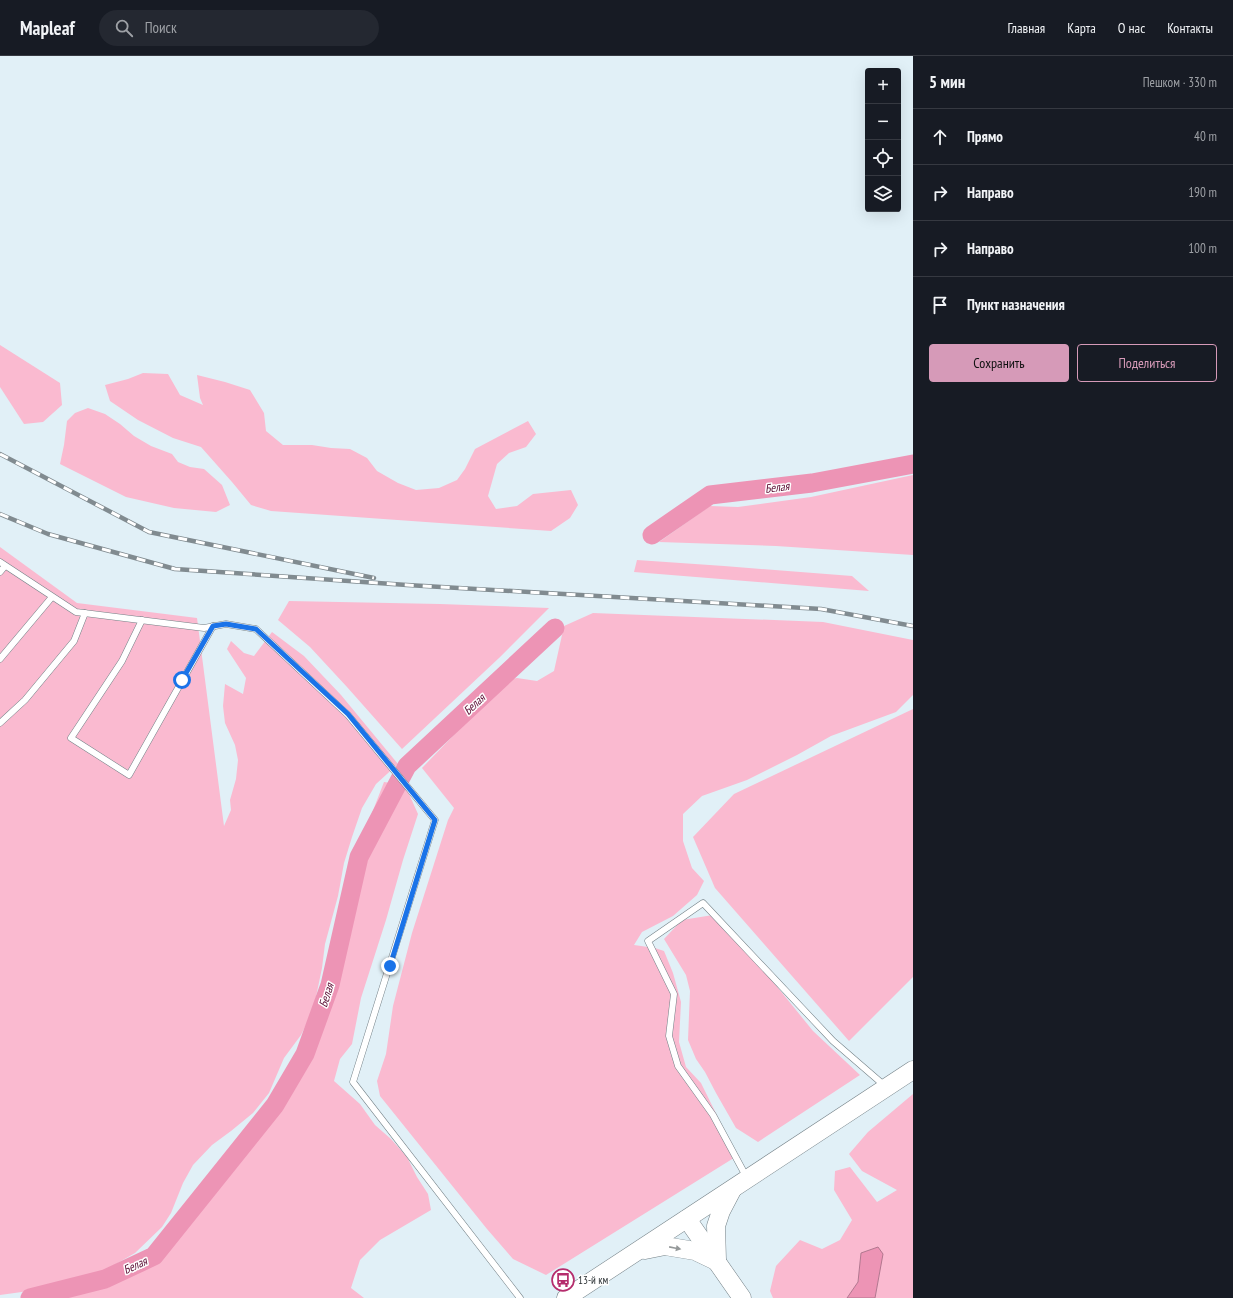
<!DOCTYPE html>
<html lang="ru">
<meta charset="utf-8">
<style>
body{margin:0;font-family:"PT Sans Narrow",sans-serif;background:#242831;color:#f1f3f6}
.controls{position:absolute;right:12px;top:12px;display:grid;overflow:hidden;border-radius:4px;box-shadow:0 4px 16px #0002}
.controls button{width:36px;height:36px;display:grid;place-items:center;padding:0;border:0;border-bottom:1px solid #363941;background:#171b24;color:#f1f3f6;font:20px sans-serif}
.stop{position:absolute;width:12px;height:12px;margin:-9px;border:3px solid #1a73e8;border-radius:50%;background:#fff}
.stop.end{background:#1a73e8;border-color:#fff;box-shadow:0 1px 4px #0008}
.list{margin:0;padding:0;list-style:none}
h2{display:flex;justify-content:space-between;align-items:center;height:52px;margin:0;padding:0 16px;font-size:17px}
h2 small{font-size:13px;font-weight:400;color:#9ea1a6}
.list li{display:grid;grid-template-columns:26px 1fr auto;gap:12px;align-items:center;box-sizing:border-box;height:56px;padding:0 16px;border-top:1px solid #363941}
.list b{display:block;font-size:15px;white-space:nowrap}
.list em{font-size:13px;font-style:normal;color:#9ea1a6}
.actions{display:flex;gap:8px;padding:12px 16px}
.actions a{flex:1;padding:9px 0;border:1px solid #d69ab8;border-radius:4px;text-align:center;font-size:14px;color:#d69ab8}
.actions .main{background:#d69ab8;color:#111}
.icon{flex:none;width:22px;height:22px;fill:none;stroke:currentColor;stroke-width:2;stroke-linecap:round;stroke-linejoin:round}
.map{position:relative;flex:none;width:913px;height:1242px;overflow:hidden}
header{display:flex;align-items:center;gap:24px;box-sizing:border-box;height:56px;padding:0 20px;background:#171b24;border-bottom:1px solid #363941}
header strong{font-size:19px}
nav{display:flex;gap:22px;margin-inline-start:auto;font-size:14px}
.search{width:280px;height:36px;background:#242831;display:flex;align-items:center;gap:10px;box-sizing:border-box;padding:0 14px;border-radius:22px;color:#9ea1a6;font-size:15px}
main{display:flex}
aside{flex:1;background:#171b24}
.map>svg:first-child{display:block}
</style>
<header>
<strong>Mapleaf</strong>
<div class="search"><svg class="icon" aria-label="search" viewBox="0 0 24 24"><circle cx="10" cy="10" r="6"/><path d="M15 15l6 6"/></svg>Поиск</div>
<nav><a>Главная</a><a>Карта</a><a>О нас</a><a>Контакты</a></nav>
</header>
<main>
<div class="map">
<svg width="913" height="1242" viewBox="0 0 913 1242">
<rect width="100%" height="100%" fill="#e1f0f7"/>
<g fill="#fabad0">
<path d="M0,289L60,327L62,349L43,366L24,368L0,331Z"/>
<path d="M143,317L168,318L180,339L203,349L200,342L197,319L225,326L250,334L264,357L266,375L283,389H312L331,392L350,393L367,402L377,415L398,427L416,434L439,432L457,424L465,413L475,393L528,365L536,378L526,391L509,397L497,408L488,440L496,453L517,450L533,438L571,434L578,449L570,462L551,475L271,455L251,449L232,426L201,391L173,382L138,364L110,345L105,329L128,323Z"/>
<path d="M88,352L105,358L120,368L134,380L151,390L172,398L178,406L190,411L204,413L222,429L230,449L216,456L174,452L126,441L60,408L64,389L67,365L75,357Z"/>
<path d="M913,419V499L776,490L659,486L710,450L738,451L811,441Z"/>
<path d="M0,491L77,547L197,562L224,770L231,754L230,744L236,723L238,704L235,689L225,667L223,650L225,628L243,638L246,622L227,593L231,585L244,597L254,600L272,576L304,600L341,639L398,708L376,728L362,752L352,781L344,807L338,840L325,888L322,912L313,955L301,979L284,1002L269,1037L253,1057L231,1075L212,1089L193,1109L183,1127L171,1157L162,1171L135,1197L102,1216L29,1235L0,1239Z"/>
<path d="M637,504L724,510L852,520L869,535L634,516Z"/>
<path d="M289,545L440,548L549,552L499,602L402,693L347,631L310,591L278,564Z"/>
<path d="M593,557L823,566L913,584V639L896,656L831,680L797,699L747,724L702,740L683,758V785L692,812L704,825L697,839L673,860L642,876L634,889L655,892L664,895L673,917L681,946L679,986L686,1011L701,1027L737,1100L546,1219L513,1203L487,1173L380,1040L377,1025L386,998L393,950L412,877L448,764L454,752L422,712L507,624L517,622L537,625L554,615L564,570Z"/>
<path d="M913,653V921L849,985L715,832L693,781L734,738Z"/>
<path d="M384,726L405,729L418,758L403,804L386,864L361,942L352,988L340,1003L334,1025L360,1048L375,1069L391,1083L407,1101L417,1121L428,1138L431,1154L380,1184L360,1204L351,1232L364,1242H40L152,1207L212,1134L282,1043L305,995L341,911L350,856L355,808L367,770Z"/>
<path d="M713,859L753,901L813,975L860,1019L758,1086L736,1072L716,1037L705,1016L696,1003L688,984L690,935L686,919L664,883L682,864Z"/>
<path d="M913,1038V1242H875L880,1215L878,1191L861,1197L858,1226L847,1242H773L770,1235L776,1210L800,1184L822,1193L840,1184L852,1164L834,1134L835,1115L850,1111L877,1146L897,1134L862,1115L849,1098L868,1076Z"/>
</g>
<path fill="#ed94b5" stroke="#b2768e" d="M878,1191L883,1198L875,1242H847L858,1226L861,1197Z"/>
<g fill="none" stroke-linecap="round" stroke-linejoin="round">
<g stroke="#ed94b5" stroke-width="19">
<path d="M652,479L710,439L812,427L913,408"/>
<path d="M30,1242L105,1223L154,1200L275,1049L305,998L330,929L359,801L407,710L555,572"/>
</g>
<g stroke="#748187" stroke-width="7">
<g id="lane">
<path d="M0,506L76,556L204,572L226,568L256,573L348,659L435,764L353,1026L520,1242"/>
<path d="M0,516L5,510"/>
<path d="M142,564L122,605L71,682L129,719L213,570"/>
<path d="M0,603L52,541"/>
<path d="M0,667L25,644L74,585L85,557"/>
<path d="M747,1122L713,1059L678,1010L669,980L674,938L648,885L703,847L833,985L885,1030"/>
</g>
</g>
<g stroke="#748187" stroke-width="19">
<g id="secondary">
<path d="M687,1163L742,1242"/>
<path d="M645,1194L665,1190L695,1195L716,1205"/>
<path d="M717,1204L716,1170L721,1155L732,1134"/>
<path d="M566,1242L913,1014"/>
</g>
</g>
<use href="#lane" stroke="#fff" stroke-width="6"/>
<use href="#secondary" stroke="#fff" stroke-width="18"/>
<g stroke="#818b90" stroke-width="4.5">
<g id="rail">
<path d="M0,398L149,476L374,522"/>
<path d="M0,458L48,478L175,513L407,529L821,553L913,570"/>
</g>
</g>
<use href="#rail" stroke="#fff" stroke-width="3" stroke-dasharray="9" stroke-linecap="butt"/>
</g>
<defs><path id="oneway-solid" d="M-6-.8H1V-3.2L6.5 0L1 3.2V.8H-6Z"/></defs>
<use fill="#949899" href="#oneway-solid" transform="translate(675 1192) rotate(11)"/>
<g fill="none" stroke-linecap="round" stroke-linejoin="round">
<path stroke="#1a73e8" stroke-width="5" d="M182,624L213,570L226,568L256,573L348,658L435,764L390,910"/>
</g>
<defs>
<g id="bus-ring" transform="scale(1.15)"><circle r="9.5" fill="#fff" stroke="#b52d6d" stroke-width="1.5"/><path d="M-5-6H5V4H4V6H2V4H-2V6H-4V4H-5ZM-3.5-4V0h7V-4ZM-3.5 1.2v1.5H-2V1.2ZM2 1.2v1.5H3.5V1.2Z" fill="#b52d6d"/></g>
</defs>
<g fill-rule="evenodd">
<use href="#bus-ring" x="563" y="1224"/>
</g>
<g text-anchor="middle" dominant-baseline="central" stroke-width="3" stroke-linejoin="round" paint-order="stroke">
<g font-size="11" fill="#2a3033" stroke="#fff" text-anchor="start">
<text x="578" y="1224">13-й км</text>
</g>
<g font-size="12" font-style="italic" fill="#590a31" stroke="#fff">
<text transform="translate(777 431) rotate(-7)">Белая</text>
<text transform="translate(474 648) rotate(-43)">Белая</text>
<text transform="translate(326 939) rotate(-72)">Белая</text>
<text transform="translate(135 1209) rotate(-25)">Белая</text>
</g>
</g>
</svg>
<div class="controls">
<button>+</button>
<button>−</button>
<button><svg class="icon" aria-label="locate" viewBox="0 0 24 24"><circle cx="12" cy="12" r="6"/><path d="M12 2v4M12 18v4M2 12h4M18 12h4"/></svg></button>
<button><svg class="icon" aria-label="layers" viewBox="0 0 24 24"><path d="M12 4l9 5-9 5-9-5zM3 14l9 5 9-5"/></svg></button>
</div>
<div class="stop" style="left:182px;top:624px"></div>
<div class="stop end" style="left:390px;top:910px"></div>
</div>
<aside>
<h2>5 мин<small>Пешком · 330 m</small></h2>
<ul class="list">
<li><svg class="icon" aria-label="ahead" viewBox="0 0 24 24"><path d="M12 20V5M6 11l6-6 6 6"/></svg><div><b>Прямо</b></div><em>40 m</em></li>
<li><svg class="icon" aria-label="right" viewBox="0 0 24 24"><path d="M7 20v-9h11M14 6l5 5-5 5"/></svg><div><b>Направо</b></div><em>190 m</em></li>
<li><svg class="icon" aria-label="right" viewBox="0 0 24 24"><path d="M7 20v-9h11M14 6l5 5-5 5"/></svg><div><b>Направо</b></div><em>100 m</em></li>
<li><svg class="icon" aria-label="arrive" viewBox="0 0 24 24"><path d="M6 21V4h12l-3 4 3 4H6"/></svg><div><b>Пункт назначения</b></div></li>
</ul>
<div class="actions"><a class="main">Сохранить</a><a>Поделиться</a></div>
</aside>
</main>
